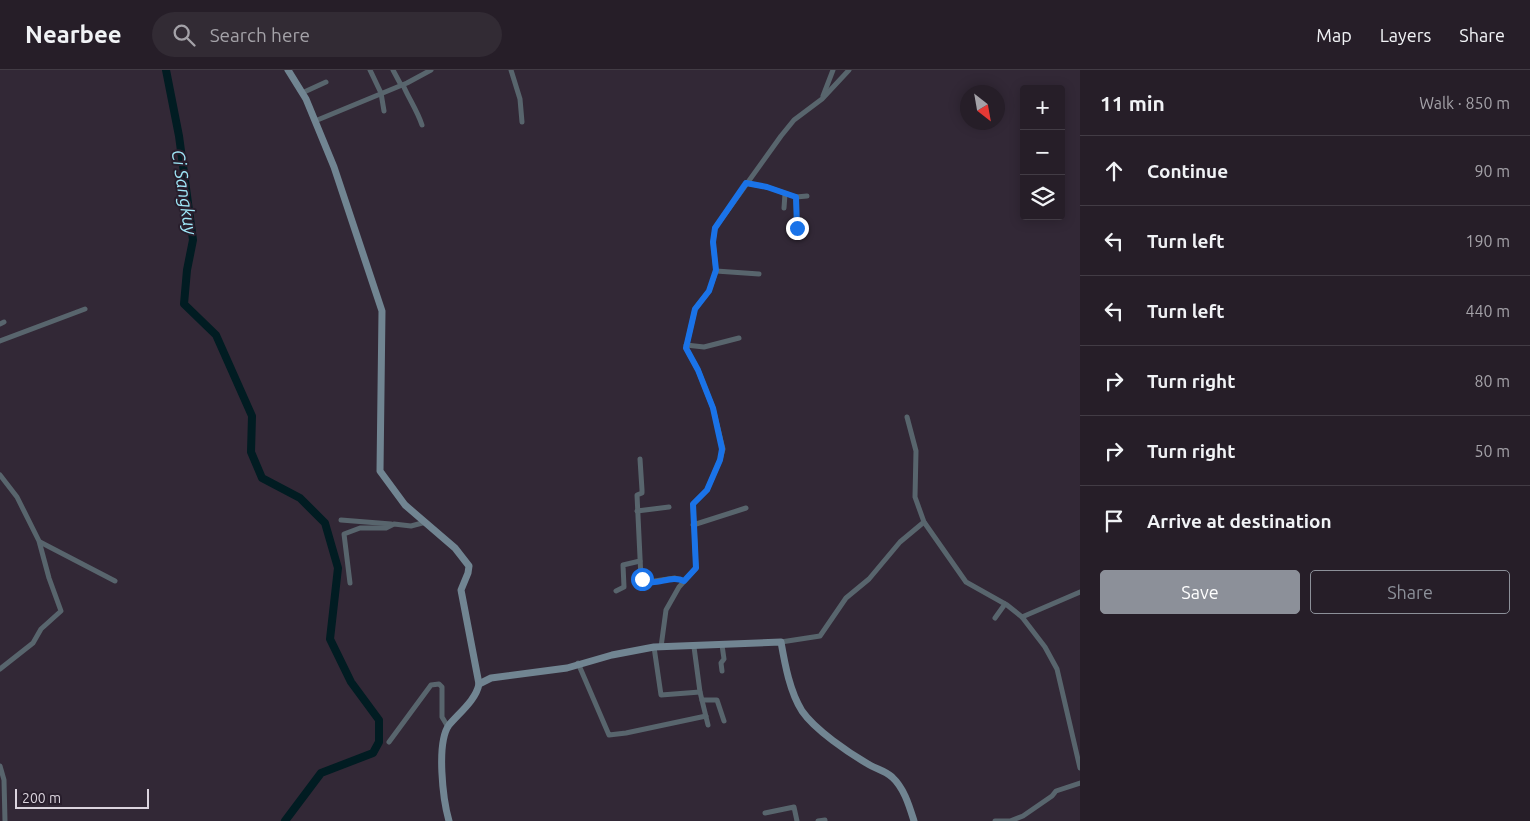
<!DOCTYPE html>
<meta charset="utf-8">
<style>
body{margin:0;font-family:Ubuntu,sans-serif;background:#322b34;color:#f1f3f6}
.controls{position:absolute;right:15px;top:15px;display:grid;overflow:hidden;border-radius:5px;box-shadow:0 2px 12px #0003}
.controls button{width:45px;height:45px;display:grid;place-items:center;padding:0;border:0;border-bottom:1px solid #423c45;background:#261e28;color:#f1f3f6;font:25px sans-serif}
.compass{position:absolute;left:960px;top:15px;width:45px;height:45px;border-radius:50%;background:#261e28;box-shadow:0 2px 12px #0003;rotate:149deg}
.scale{position:absolute;left:15px;bottom:12px;width:134px;box-sizing:border-box;padding-left:5px;border:2px solid #dbd4de;border-top:0;font-size:14px;line-height:18px;white-space:nowrap;color:#dbd4de;-webkit-text-stroke:4px #281e2c;paint-order:stroke}
.stop{position:absolute;width:15px;height:15px;margin:-11px;border:4px solid #1a73e8;border-radius:50%;background:#fff}
.stop.end{background:#1a73e8;border-color:#fff;box-shadow:0 1px 5px #0008}
.list{margin:0;padding:0;list-style:none}
h2{display:flex;justify-content:space-between;align-items:center;height:65px;margin:0;padding:0 20px;font-size:21px}
h2 small{font-size:16px;font-weight:400;color:#a4a2a8}
.list li{display:grid;grid-template-columns:32px 1fr auto;gap:15px;align-items:center;box-sizing:border-box;height:70px;padding:0 20px;border-top:1px solid #423c45}
.list b{display:block;font-size:19px;white-space:nowrap}
.list em{font-size:16px;font-style:normal;color:#a4a2a8}
.actions{display:flex;gap:10px;padding:15px 20px}
.actions a{flex:1;padding:11px 0;border:1px solid #8c9099;border-radius:5px;text-align:center;font-size:18px;color:#8c9099}
.actions .main{background:#8c9099;color:#fff}
.icon{flex:none;width:28px;height:28px;fill:none;stroke:currentColor;stroke-width:2;stroke-linecap:round;stroke-linejoin:round}
.map{position:relative;flex:none;width:1080px;height:751px;overflow:hidden}
header{display:flex;align-items:center;gap:30px;box-sizing:border-box;height:70px;padding:0 25px;background:#261e28;border-bottom:1px solid #423c45}
header strong{font-size:24px}
nav{display:flex;gap:28px;margin-inline-start:auto;font-size:18px}
.search{width:350px;height:45px;background:#322b34;display:flex;align-items:center;gap:12px;box-sizing:border-box;padding:0 18px;border-radius:28px;color:#a4a2a8;font-size:19px}
main{display:flex}
aside{flex:1;background:#261e28}
.map>svg:first-child{display:block}
</style>
<header>
<strong>Nearbee</strong>
<div class="search"><svg class="icon" aria-label="search" viewBox="0 0 24 24"><circle cx="10" cy="10" r="6"/><path d="M15 15l6 6"/></svg>Search here</div>
<nav><a>Map</a><a>Layers</a><a>Share</a></nav>
</header>
<main>
<div class="map">
<svg width="1080" height="751" viewBox="0 0 1080 751">
<rect width="100%" height="100%" fill="#322836"/>
<g fill="none" stroke-linecap="round" stroke-linejoin="round">
<path stroke="#011c22" stroke-width="8" d="M166,0L179,66L193,170L187,200L184,234L216,265L252,346L251,382L262,408L300,428L325,453L338,498L330,569L351,612L379,650V672L373,683L321,703L285,751"/>
<g stroke="#58656d" stroke-width="5">
<path d="M370,0L381,23L384,41"/>
<path d="M393,0L401,15"/>
<path d="M511,0L520,29L522,52"/>
<path d="M403,15C409,29 417,40 422,55"/>
<path d="M302,23L326,12"/>
<path d="M823,26L833,0"/>
<path d="M315,51L407,13L431,0"/>
<path d="M746,113L767,117L796,127L807,126"/>
<path d="M796,127L797,158"/>
<path d="M784,138L785,124"/>
<path d="M716,201L759,204"/>
<path d="M0,254L4,252"/>
<path d="M0,271L85,239"/>
<path d="M686,275L704,277L739,268"/>
<path d="M907,347L916,381L915,427L924,452L966,512L1007,535L1022,547L1045,577L1057,599L1080,698"/>
<path d="M640,389L642,420V423L637,425L641,508L648,512L675,508L684,511"/>
<path d="M0,405L17,427L39,471L49,508L61,541L41,559L33,573L0,599"/>
<path d="M637,441L669,437"/>
<path d="M341,450L391,454"/>
<path d="M693,455L746,438"/>
<path d="M40,472L115,511"/>
<path d="M350,513L344,464L360,458H386L394,454L411,456L426,452"/>
<path d="M616,521L624,517L623,495L640,491"/>
<path d="M1022,547L1080,522"/>
<path d="M995,548L1005,534"/>
<path d="M781,572L820,566L846,528L869,509L900,472L924,452"/>
<path d="M722,575L724,589L721,593L722,601"/>
<path d="M654,577L661,625L700,622"/>
<path d="M661,577L666,540L679,517L696,498L693,434L707,420L720,390L723,379L713,338L698,300L686,278L695,239L709,221L716,201L713,172L715,158L781,66L794,50L822,29L849,0"/>
<path d="M694,577L700,622L708,655"/>
<path d="M578,593L609,665L626,663L706,646"/>
<path d="M702,630H717L724,651"/>
<path d="M389,672L431,615L439,614L442,617V647L448,657"/>
<path d="M0,696L4,710L5,751"/>
<path d="M765,743L794,737L797,751"/>
<path d="M818,751L825,750"/>
<path d="M995,751H1010L1023,746L1052,726L1056,721L1080,713"/>
</g>
<g stroke="#718592" stroke-width="7">
<path d="M288,0L306,29L334,97L382,241L380,401L405,435L455,478L469,496L468,503L461,520L479,614C476,630 459,643 449,655C436,673 443,730 449,751"/>
<path d="M479,614L491,608L567,598L612,585L654,577L781,572C785,595 790,622 802,641C815,660 849,683 868,694C876,699 884,700 892,707C904,718 909,735 914,751"/>
</g>
</g>
<g fill="none" stroke-linecap="round" stroke-linejoin="round">
<path stroke="#1a73e8" stroke-width="6" d="M642,509C655,518 670,504 684,511L696,498L693,434L707,420L720,390L722,379L713,338L698,300L686,278L695,239L709,221L716,200L713,172L715,158L746,113L767,117L796,127L797,158"/>
</g>
<g text-anchor="middle" dominant-baseline="central" stroke-width="4" stroke-linejoin="round" paint-order="stroke">
<g font-size="18" font-style="italic" fill="#9fe7f8" stroke="#281e2c">
<text transform="translate(185 122) rotate(81)">Ci Sangkuy</text>
</g>
</g>
</svg>
<div class="controls">
<button>+</button>
<button>−</button>
<button><svg class="icon" aria-label="layers" viewBox="0 0 24 24"><path d="M12 4l9 5-9 5-9-5zM3 14l9 5 9-5"/></svg></button>
</div>
<svg class="compass" viewBox="-18 -18 36 36"><path d="M0-13l5 13h-10z" fill="#e53935"/><path d="M0 13l5-13h-10z" fill="#a4a2a8"/></svg>
<div class="scale">200 m</div>
<div class="stop" style="left:642px;top:509px"></div>
<div class="stop end" style="left:797px;top:158px"></div>
</div>
<aside>
<h2>11 min<small>Walk · 850 m</small></h2>
<ul class="list">
<li><svg class="icon" aria-label="ahead" viewBox="0 0 24 24"><path d="M12 20V5M6 11l6-6 6 6"/></svg><div><b>Continue</b></div><em>90 m</em></li>
<li><svg class="icon" aria-label="left" viewBox="0 0 24 24"><path d="M17 20v-9H6M10 6l-5 5 5 5"/></svg><div><b>Turn left</b></div><em>190 m</em></li>
<li><svg class="icon" aria-label="left" viewBox="0 0 24 24"><path d="M17 20v-9H6M10 6l-5 5 5 5"/></svg><div><b>Turn left</b></div><em>440 m</em></li>
<li><svg class="icon" aria-label="right" viewBox="0 0 24 24"><path d="M7 20v-9h11M14 6l5 5-5 5"/></svg><div><b>Turn right</b></div><em>80 m</em></li>
<li><svg class="icon" aria-label="right" viewBox="0 0 24 24"><path d="M7 20v-9h11M14 6l5 5-5 5"/></svg><div><b>Turn right</b></div><em>50 m</em></li>
<li><svg class="icon" aria-label="arrive" viewBox="0 0 24 24"><path d="M6 21V4h12l-3 4 3 4H6"/></svg><div><b>Arrive at destination</b></div></li>
</ul>
<div class="actions"><a class="main">Save</a><a>Share</a></div>
</aside>
</main>
